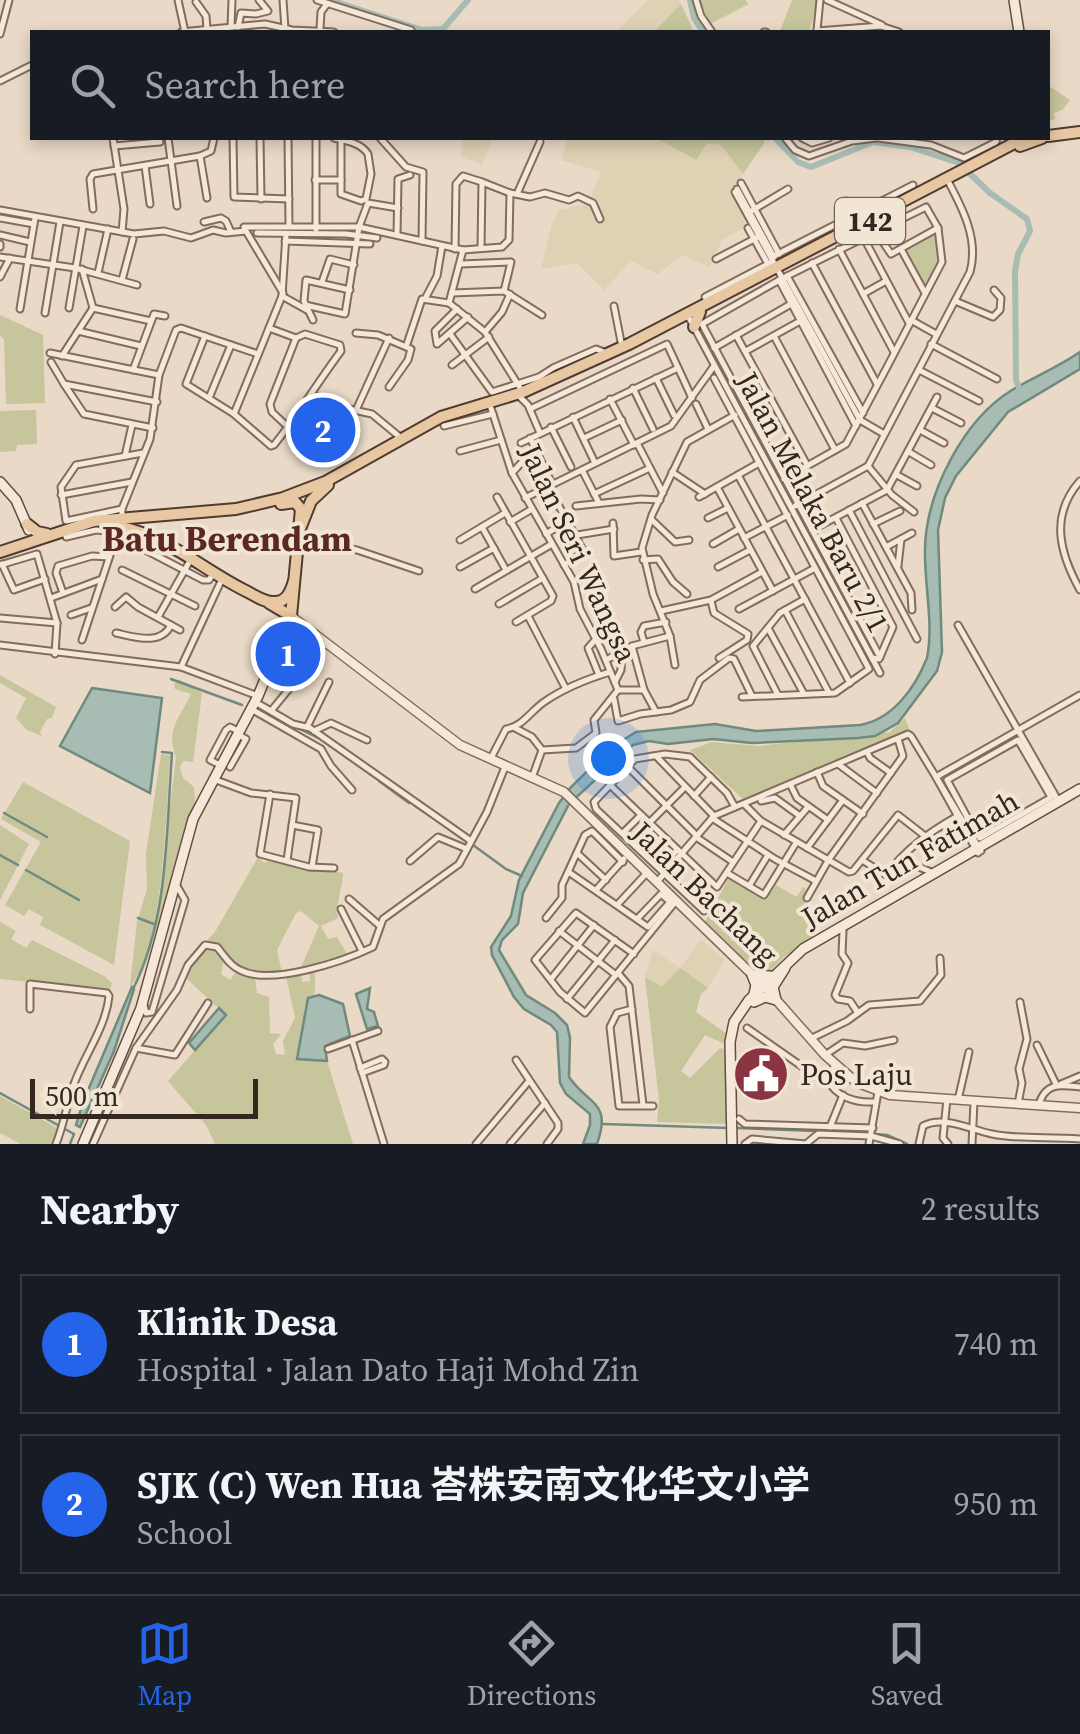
<!DOCTYPE html>
<meta charset="utf-8">
<style>
body{margin:0;font-family:"Source Serif 4","Noto Sans SC",serif;background:#242831;color:#f1f3f6}
.scale{position:absolute;left:30px;bottom:25px;width:228px;box-sizing:border-box;padding-left:10px;border:5px solid #342720;border-top:0;font-size:28px;line-height:35px;white-space:nowrap;color:#342720;-webkit-text-stroke:8px #f1e5d4;paint-order:stroke}
.you{position:absolute;left:608px;top:758px;width:35px;height:35px;margin:-25px;border:8px solid #fff;border-radius:50%;background:#1a73e8;box-shadow:0 0 0 15px #1a73e833}
.badge{display:grid;place-items:center;width:65px;height:65px;border-radius:50%;background:#2563eb;color:#fff;font-size:32px;font-weight:700}
.pin{position:absolute;translate:-50% -50%;border:5px solid #fff;box-shadow:0 2px 10px #0006}
.list{margin:0;padding:0;list-style:none}
h2{display:flex;justify-content:space-between;align-items:center;height:130px;margin:0;padding:0 40px;font-size:42px}
h2 small{font-size:32px;font-weight:400;color:#9ea1a6}
.list li{display:grid;grid-template-columns:65px 1fr auto;gap:30px;align-items:center;box-sizing:border-box;height:140px;margin:0 20px 20px;padding:0 20px;border:2px solid #363941;border-radius:0px}
.list b{display:block;font-size:38px;white-space:nowrap}
.list p{margin:0;font-size:32px;white-space:nowrap;color:#9ea1a6}
.list em{font-size:32px;font-style:normal;color:#9ea1a6}
.icon{flex:none;width:55px;height:55px;fill:none;stroke:currentColor;stroke-width:2;stroke-linecap:round;stroke-linejoin:round}
.map{position:relative;flex:none;width:1080px;height:1144px;overflow:hidden}
.search{position:absolute;background:#171b24;box-shadow:0 5px 15px #0003;left:30px;right:30px;top:30px;height:110px;display:flex;align-items:center;gap:25px;box-sizing:border-box;padding:0 35px;border-radius:0px;color:#9ea1a6;font-size:38px}
.sheet{height:450px;background:#171b24}
nav{display:flex;justify-content:space-around;align-items:center;box-sizing:border-box;height:140px;border-top:2px solid #363941;background:#171b24;font-size:28px;color:#9ea1a6}
nav a{display:grid;justify-items:center;gap:5px}
nav .on{color:#2563eb}
.map>svg:first-child{display:block}
</style>
<div class="map">
<svg width="1080" height="1144" viewBox="0 0 1080 1144">
<rect width="100%" height="100%" fill="#e9d9c6"/>
<g fill="#ded1b4">
<path d="M648,0H678L681,4L654,32H616Z"/>
<path d="M463,138H492L482,165L461,156Z"/>
<path d="M568,138H656L695,160L707,143L721,145L743,174L730,192L747,226L722,240L709,267L682,255L658,274L631,261L604,290L577,263L541,269L552,223L559,210L588,204L601,172L561,160Z"/>
<path d="M701,940L725,960L708,988L680,969L662,988L645,977L653,950L680,968Z"/>
</g>
<g fill="#c6c59b">
<path d="M700,0H745L749,4L710,24Z"/>
<path d="M792,0H818L809,32L780,31Z"/>
<path d="M681,4L694,32H654Z"/>
<path d="M1048,85L1070,100L1062,110L1054,113L1055,119L1048,121Z"/>
<path d="M656,138H762L765,142L743,174L721,145L707,143L696,160Z"/>
<path d="M937,233L941,263L925,290L906,251Z"/>
<path d="M0,315L43,335L45,403L6,404L4,339L0,335Z"/>
<path d="M36,410L37,444L17,445L16,451L0,452V411Z"/>
<path d="M0,675L56,707L52,718L47,719L40,732L42,736L27,730L16,718L26,698L0,683Z"/>
<path d="M179,679L202,693L193,762L183,761L180,767L183,778L194,787L195,801L179,848L156,950L153,951L176,757C165,730 180,718 191,694L175,689L174,684Z"/>
<path d="M905,718L910,731L744,800L690,750L712,742L758,746L890,732Z"/>
<path d="M161,754L170,755C166,806 164,953 130,986L137,922L147,889L146,854Z"/>
<path d="M23,782L130,841L114,965L40,925L43,917L29,909L24,916L5,905L41,842L1,819Z"/>
<path d="M0,825L29,844L0,900Z"/>
<path d="M258,857L264,863L271,860L343,873C342,890 336,901 338,918L321,926L328,939L337,937L347,954L301,967L319,926L301,911L296,913L277,950L282,973C266,975 247,975 234,965C225,957 222,947 211,941L205,943L215,932Z"/>
<path d="M730,876L767,899L776,885L797,897L803,887L810,892L804,903L815,909L807,923L812,934L820,936L784,957L768,973H762L728,947L705,922Z"/>
<path d="M0,922L16,931L11,939L26,948L32,940L104,976L112,983L110,990L0,979Z"/>
<path d="M208,947L215,948L224,958L221,974L230,980L236,972L255,978L257,993L269,997L270,1033L281,1034L273,1044L276,1054L285,1055L283,1041L295,1018L286,976L301,972L302,982L310,981L309,970L315,969V990L297,1059L327,1061L353,1144H215L206,1125L168,1081L226,1015L187,979L191,966Z"/>
<path d="M680,968L708,988L701,994L696,1012L727,1034V1045L705,1035L681,1071L690,1078L720,1048L728,1051L729,1124L657,1122L659,1100L645,977L662,987Z"/>
<path d="M0,1096L59,1129L53,1144H21L0,1133Z"/>
</g>
<g fill="#a7bdb3" stroke="#6f8a7f" stroke-width="2.5">
<path d="M1080,352V369L1008,412L956,476L945,498L938,530L942,652L937,671L898,723L875,736L858,738L752,743L713,739L668,744L649,741L633,745L569,804L523,893L518,924L502,940L499,950L526,995L555,1013L567,1025L570,1038L569,1077C589,1106 612,1101 597,1144H583L590,1125V1114L566,1094L560,1083L557,1032L551,1025L524,1009L514,997L492,955L491,947L511,916L519,880L559,803L571,787L612,747L636,732L715,724L756,731L860,725C893,719 915,688 927,658C934,623 924,584 925,549C926,493 963,420 1012,390C1034,377 1058,367 1080,352Z"/>
<path d="M92,688L162,698L150,793L60,746Z"/>
<path d="M132,987L134,989L114,1051L80,1127L76,1125L83,1102Z"/>
<path d="M370,988L367,1009L374,1012L378,1026L367,1029L356,994Z"/>
<path d="M319,995L343,1004L350,1036L325,1046L327,1061L297,1059L308,998Z"/>
<path d="M219,1008L226,1015L195,1050L189,1043Z"/>
</g>
<g fill="none" stroke-linecap="round" stroke-linejoin="round">
<g stroke="#6f8a7f" stroke-width="2.5">
<path d="M171,679L242,705"/>
<path d="M257,708L321,739L377,779"/>
<path d="M379,781L409,803"/>
<path d="M415,806L426,813"/>
<path d="M4,813L47,837"/>
<path d="M473,845L506,869L522,876"/>
<path d="M0,855L18,865"/>
<path d="M26,870L79,900"/>
<path d="M138,918L154,924"/>
<path d="M133,989C169,918 166,831 172,753L162,752"/>
<path d="M0,1093L74,1134L70,1144"/>
<path d="M603,1124L729,1128"/>
<path d="M737,1128L869,1133"/>
<path d="M876,1134L887,1135L907,1144"/>
</g>
<g stroke="#a7bdb3" stroke-width="6">
<path d="M330,0L422,30L443,29L468,0"/>
<path d="M690,0L694,18L703,32"/>
<path d="M775,138L798,162L811,167L873,142L910,147L959,163L990,193L1027,219L1030,231L1018,254L1015,271L1016,380L1022,395"/>
</g>
<g stroke="#826c5e" stroke-width="9">
<g id="minor">
<path d="M178,0L185,32"/>
<path d="M283,0L285,29"/>
<path d="M317,0L411,30"/>
<path d="M696,0L701,16L712,32"/>
<path d="M827,0L882,25"/>
<path d="M196,2L206,16L207,29"/>
<path d="M231,27L232,0"/>
<path d="M238,27L241,13L256,14L268,11L259,0"/>
<path d="M320,29L321,12L327,4"/>
<path d="M817,30L820,0"/>
<path d="M817,31L881,26L899,32"/>
<path d="M181,32L265,24L292,30L334,32"/>
<path d="M764,32H766"/>
<path d="M0,34L9,0"/>
<path d="M0,81L32,65"/>
<path d="M113,138L124,209L122,232"/>
<path d="M168,138L177,206"/>
<path d="M233,138L234,197L289,199"/>
<path d="M260,138L261,199"/>
<path d="M288,138L289,226"/>
<path d="M316,138V229"/>
<path d="M334,138C347,141 361,143 368,154L371,174L366,199L361,201L341,194V139"/>
<path d="M380,138L406,167L423,172L422,241"/>
<path d="M785,138L795,150L809,156L852,141L876,138"/>
<path d="M802,138L812,143L829,138"/>
<path d="M878,138L931,145L964,158L996,142L997,138"/>
<path d="M114,146L160,142"/>
<path d="M200,156L207,198"/>
<path d="M145,166L150,204"/>
<path d="M315,180H341"/>
<path d="M482,182L510,193L530,197L545,193L569,200L578,196L593,203L600,219"/>
<path d="M741,183L779,254"/>
<path d="M737,189L774,257"/>
<path d="M735,192L860,420L884,434"/>
<path d="M517,194L540,142"/>
<path d="M846,201L857,223"/>
<path d="M93,209L90,179L93,174L200,156L211,151L214,138"/>
<path d="M0,210L134,234L164,231L191,238L213,230L226,233L246,231L283,293"/>
<path d="M753,210L788,189"/>
<path d="M0,218L34,224"/>
<path d="M204,222L221,218L226,221L231,232"/>
<path d="M244,227H359L463,250L502,247L509,240L510,193"/>
<path d="M858,227L909,323"/>
<path d="M748,228L768,264"/>
<path d="M876,232L891,254L938,228"/>
<path d="M257,233L346,234L377,238"/>
<path d="M0,235L30,242"/>
<path d="M397,235L398,179L410,175"/>
<path d="M285,241L370,244"/>
<path d="M0,244V247"/>
<path d="M455,249L456,184L463,176L482,182L481,248"/>
<path d="M839,249L894,352"/>
<path d="M901,249L925,293"/>
<path d="M463,250L449,303L485,332L522,391"/>
<path d="M774,256L913,185"/>
<path d="M0,257L75,268L137,285"/>
<path d="M716,259L758,237"/>
<path d="M812,263L877,384"/>
<path d="M461,264L511,262L504,291"/>
<path d="M82,269L93,308"/>
<path d="M98,273L108,229"/>
<path d="M787,276L863,413"/>
<path d="M0,277L10,258"/>
<path d="M122,280L133,239"/>
<path d="M779,280L856,426"/>
<path d="M322,282L330,259L354,265"/>
<path d="M452,293L504,291L542,315"/>
<path d="M863,294L886,281"/>
<path d="M282,296L307,310"/>
<path d="M426,297L437,276L442,246"/>
<path d="M955,301L993,317L1000,310L1001,298L994,290"/>
<path d="M709,303L705,297L772,262"/>
<path d="M305,305L345,314L359,227L368,203L398,208"/>
<path d="M614,306L622,347"/>
<path d="M69,308L83,226"/>
<path d="M20,309L35,218"/>
<path d="M457,309L435,331L437,344L468,317"/>
<path d="M45,313L60,222"/>
<path d="M687,314L880,673"/>
<path d="M313,320L304,301L306,280L350,290"/>
<path d="M911,320L936,334"/>
<path d="M269,328L296,338"/>
<path d="M78,331L141,346"/>
<path d="M485,332L502,312L510,294"/>
<path d="M356,333L378,335L411,349L408,360L389,387"/>
<path d="M450,334L492,392L539,377L553,368"/>
<path d="M736,335L807,465"/>
<path d="M205,336L186,384L234,414L271,446L274,445C298,415 318,382 341,351L340,345L305,334L296,338L270,404L272,412L288,427"/>
<path d="M774,336L835,450"/>
<path d="M407,344L422,299L449,303"/>
<path d="M931,344L997,379"/>
<path d="M714,348L791,304"/>
<path d="M746,351L802,320"/>
<path d="M50,353L159,375"/>
<path d="M62,356L93,308L151,321"/>
<path d="M51,362L64,384"/>
<path d="M452,365L489,337"/>
<path d="M555,367L596,349L604,352"/>
<path d="M133,370L154,314L165,316"/>
<path d="M919,370L979,401"/>
<path d="M656,378L674,415"/>
<path d="M714,378L869,669L835,693L742,697"/>
<path d="M633,388L653,429"/>
<path d="M311,394L335,406L372,414L401,438"/>
<path d="M520,397L528,405L540,433"/>
<path d="M209,398L231,345"/>
<path d="M610,399L634,445"/>
<path d="M489,402L512,473L574,582L580,609L601,649L618,690L594,720L596,733L576,748L542,750L532,778"/>
<path d="M696,404L708,429"/>
<path d="M357,408L389,338"/>
<path d="M932,408L961,423"/>
<path d="M530,409L667,344L692,398"/>
<path d="M234,414L282,296L286,234"/>
<path d="M573,417L595,463"/>
<path d="M444,426L493,414"/>
<path d="M551,427L571,467"/>
<path d="M153,428L84,414L64,384L157,402"/>
<path d="M920,430L944,443"/>
<path d="M530,438L552,484"/>
<path d="M584,438L622,420"/>
<path d="M521,443L678,368"/>
<path d="M637,443L663,493"/>
<path d="M460,451L501,440"/>
<path d="M909,452L931,465"/>
<path d="M125,456L132,425"/>
<path d="M868,466L892,495L914,512"/>
<path d="M582,470L599,503"/>
<path d="M672,472L705,494"/>
<path d="M512,473L523,461"/>
<path d="M738,475L850,683"/>
<path d="M897,475L917,486"/>
<path d="M784,479L846,444L886,369L942,262L938,228L926,207L783,278L702,324L880,657"/>
<path d="M1080,481C1049,516 1060,554 1080,590"/>
<path d="M548,486L584,552L564,565"/>
<path d="M717,487L773,591"/>
<path d="M594,494L650,468"/>
<path d="M61,495L132,482"/>
<path d="M497,497L553,596L551,601L516,622"/>
<path d="M699,497L759,463"/>
<path d="M525,498L671,426L714,366"/>
<path d="M862,503L911,593L912,610"/>
<path d="M576,506L641,499L660,500"/>
<path d="M795,506L868,466L970,272C979,240 963,209 948,181"/>
<path d="M122,509L66,521L61,487L76,465L143,453"/>
<path d="M849,510L917,639"/>
<path d="M122,518V509L150,439L159,375L176,330L181,328L258,354"/>
<path d="M708,518L728,508"/>
<path d="M836,518L893,627L879,659L872,658"/>
<path d="M651,519L675,542L689,540"/>
<path d="M510,522L532,509"/>
<path d="M613,523L614,556L641,552"/>
<path d="M873,524L900,511"/>
<path d="M482,527L506,570"/>
<path d="M812,530L887,490L937,397"/>
<path d="M132,531V543L203,580H209L213,574"/>
<path d="M546,534L567,521"/>
<path d="M577,535L614,529"/>
<path d="M66,537L96,530L117,532"/>
<path d="M744,538L788,515"/>
<path d="M301,540L357,550L419,571"/>
<path d="M460,540L505,513"/>
<path d="M713,544L739,529"/>
<path d="M886,547L912,533"/>
<path d="M643,560L658,559L673,582L687,594"/>
<path d="M2,564L14,590L45,579"/>
<path d="M0,565L37,554L57,623L55,654"/>
<path d="M898,566L901,539"/>
<path d="M460,567L494,548"/>
<path d="M718,567L750,550"/>
<path d="M122,570L195,606"/>
<path d="M475,589L552,544"/>
<path d="M63,593L56,573L58,566L92,556L109,557"/>
<path d="M51,598L102,579"/>
<path d="M711,601L714,613L748,634L747,640L719,658"/>
<path d="M499,604L543,578"/>
<path d="M115,607L126,597L138,607L180,630"/>
<path d="M739,609L815,568"/>
<path d="M785,610L829,693"/>
<path d="M661,611L711,600L762,572"/>
<path d="M71,615L91,608"/>
<path d="M528,616L566,689"/>
<path d="M158,617L191,559"/>
<path d="M0,618L57,623"/>
<path d="M958,625L1059,802"/>
<path d="M768,628L804,694"/>
<path d="M116,633C135,637 161,646 171,625"/>
<path d="M670,636L675,665"/>
<path d="M596,639L588,648L599,675"/>
<path d="M82,640L119,528"/>
<path d="M644,642L641,632L644,626L666,622"/>
<path d="M0,645L181,667L258,696"/>
<path d="M632,646L644,690"/>
<path d="M606,660L632,646L670,636L653,594L642,548L652,515L687,442L735,415"/>
<path d="M181,667L222,579"/>
<path d="M615,682L621,670L622,652"/>
<path d="M618,690H644L656,712"/>
<path d="M778,695L753,646L780,613L805,599"/>
<path d="M614,699L618,721L640,714L671,710L690,702L700,680L729,658L734,659L752,696"/>
<path d="M257,703L293,724L310,728L471,841"/>
<path d="M251,709L321,749L331,766L352,790"/>
<path d="M271,711L298,678"/>
<path d="M307,727L329,682"/>
<path d="M515,728L532,737L542,750"/>
<path d="M314,731L331,723L367,740"/>
<path d="M867,752L870,758L891,773"/>
<path d="M656,756L714,816"/>
<path d="M491,758L506,729C522,727 531,711 544,702C564,688 587,679 610,672"/>
<path d="M838,764L877,793"/>
<path d="M220,765L210,760L226,730L230,727L238,731"/>
<path d="M230,767L246,739L237,734"/>
<path d="M628,767L697,836"/>
<path d="M817,772L823,786L863,814"/>
<path d="M936,777L1080,695"/>
<path d="M936,777L978,853"/>
<path d="M216,780L251,793L296,798L287,860"/>
<path d="M790,784L797,798L828,820"/>
<path d="M610,785L717,887L761,821"/>
<path d="M270,794L260,854L309,867L334,868"/>
<path d="M694,796L711,777"/>
<path d="M761,801L775,798L800,816"/>
<path d="M744,804L761,821L849,872L853,871L898,815L925,836"/>
<path d="M712,818L775,859L816,881"/>
<path d="M649,823L685,787"/>
<path d="M292,825L318,830L312,867"/>
<path d="M972,826L947,780L1018,740L1051,797"/>
<path d="M970,827L980,838L1052,797"/>
<path d="M623,833L641,815"/>
<path d="M784,835L808,807"/>
<path d="M696,837L733,862"/>
<path d="M807,848L843,800"/>
<path d="M577,853L606,880"/>
<path d="M900,859L931,872"/>
<path d="M862,860L886,875C906,849 928,833 956,817"/>
<path d="M410,861L438,837L467,849"/>
<path d="M660,869L677,850"/>
<path d="M570,873L648,927L670,902L661,894L637,919"/>
<path d="M727,873L764,895L796,843"/>
<path d="M657,882L714,816L908,734L911,736L981,851"/>
<path d="M749,886L768,855"/>
<path d="M596,890L624,859"/>
<path d="M807,898L829,859L903,756L898,739"/>
<path d="M349,899L379,925"/>
<path d="M617,905L644,876"/>
<path d="M341,909L362,951"/>
<path d="M704,911L596,809L594,802L635,759L665,754L690,757L727,793L735,807"/>
<path d="M546,918L562,898V885L585,835L592,831L623,862"/>
<path d="M559,931L616,975"/>
<path d="M843,931L842,954L848,963L835,995L838,999L850,1001L858,1013"/>
<path d="M634,954L576,913L535,960L560,992L585,1013L676,901"/>
<path d="M618,973L629,986L643,1105"/>
<path d="M551,979L594,925"/>
<path d="M567,999L615,940"/>
<path d="M144,1005L146,1013L152,1012L185,900L177,886"/>
<path d="M30,1009V984L107,993L109,996C106,1027 85,1054 74,1084C67,1103 64,1124 56,1144"/>
<path d="M632,1009L617,1013L610,1027L619,1106H653"/>
<path d="M747,1028L817,1077L827,1079L835,1065"/>
<path d="M810,1039L847,1021L869,1005L920,1001L941,975L940,958"/>
<path d="M352,1040L384,1144"/>
<path d="M1037,1045L1056,1084"/>
<path d="M136,1048L175,1055L208,1003"/>
<path d="M328,1049L378,1031"/>
<path d="M825,1055L843,1043L865,1046L894,1040"/>
<path d="M516,1060L558,1123V1129L547,1144"/>
<path d="M360,1068L382,1059L385,1062L384,1065L362,1073"/>
<path d="M827,1079C836,1097 855,1103 874,1102"/>
<path d="M1061,1084L1080,1076"/>
<path d="M947,1099L943,1138L948,1144"/>
<path d="M958,1100L969,1052"/>
<path d="M1018,1104L1022,1083L1019,1069L1027,1039L1020,1002"/>
<path d="M1039,1104C1046,1082 1060,1085 1080,1087"/>
<path d="M739,1119L745,1124L873,1128"/>
<path d="M830,1127L843,1095"/>
<path d="M93,1144L136,1048L177,990L188,965L205,945L217,947C224,955 230,966 240,970C270,986 342,962 373,947L383,919L459,864L487,812L505,767"/>
<path d="M476,1144L529,1081"/>
<path d="M510,1144L545,1103"/>
<path d="M745,1144L752,1139L806,1144L818,1134L871,1136L900,1144"/>
<path d="M869,1144L878,1092"/>
<path d="M919,1144L923,1126C944,1115 971,1130 992,1134C1021,1140 1051,1136 1080,1139"/>
<path d="M972,1144L974,1102"/>
</g>
</g>
<g stroke="#826c5e" stroke-width="11">
<path id="tertiary" d="M291,616L460,745L564,792L763,985L825,1055L856,1082L890,1095L1080,1108"/>
</g>
<g stroke="#644d41" stroke-width="12">
<g id="secondary">
<path d="M1014,0L1019,32"/>
<path d="M0,482L16,500L29,530"/>
<path d="M754,994L756,985L752,975L770,976"/>
<path d="M754,1002L765,997L776,1000L773,987L785,968"/>
<path d="M83,1144L141,1008L193,819L258,696L291,616"/>
<path d="M732,1144L730,1042L734,1022L749,1000L803,949L1080,789"/>
</g>
</g>
<g stroke="#503b31" stroke-width="14">
<g id="primary">
<path d="M1048,136L1080,132"/>
<path d="M1020,146L1042,138"/>
<path d="M694,327L700,312"/>
<path d="M27,524L37,532L47,534"/>
<path d="M106,525C158,528 201,569 246,591C254,595 265,603 275,602C287,602 291,591 294,581"/>
<path d="M298,534L311,501L328,485"/>
<path d="M0,552L94,521L236,509L283,498L325,482L441,417L523,392L629,344L1024,138"/>
<path d="M269,603L291,616L301,509L295,502L281,504"/>
</g>
</g>
<use href="#minor" stroke="#f5e8d8" stroke-width="5"/>
<use href="#tertiary" stroke="#f5e8d8" stroke-width="8"/>
<use href="#secondary" stroke="#f5e8d8" stroke-width="9"/>
<use href="#primary" stroke="#e8c8a2" stroke-width="10"/>
</g>
<defs>
<g id="civic-disc" transform="scale(2.875)"><circle r="9.5" fill="#8a3541" stroke="#f1e5d4"/><path d="M-.6-6.5H3V-4.5H.6V-3L4-1V1h2V6H-6V1h2V-1L-.6-3ZM-1.2 2.5V6h2.4V2.5Z" fill="#fff"/></g>
</defs>
<g fill-rule="evenodd">
<use href="#civic-disc" x="761" y="1074"/>
</g>
<g text-anchor="middle" dominant-baseline="central" stroke-width="8" stroke-linejoin="round" paint-order="stroke">
<rect fill="#f1e5d4" stroke="#6d6056" stroke-width="2.5" x="835" y="198" width="70" height="46" rx="8"/>
<g font-size="28" font-weight="bold" fill="#342720">
<text x="870" y="221">142</text>
</g>
<g font-size="30" fill="#342720" stroke="#f1e5d4">
<text transform="translate(813 502) rotate(62)">Jalan Melaka Baru 2/1</text>
<text transform="translate(579 553) rotate(65)">Jalan Seri Wangsa</text>
<text transform="translate(910 859) rotate(-30)">Jalan Tun Fatimah</text>
<text transform="translate(705 893) rotate(44)">Jalan Bachang</text>
</g>
<g font-size="30" fill="#342720" stroke="#f1e5d4" text-anchor="start">
<text x="800" y="1074">Pos Laju</text>
</g>
<g font-size="35" font-weight="bold" fill="#5b2824" stroke="#f1e5d4">
<text x="227" y="539">Batu Berendam</text>
</g>
</g>
</svg>
<div class="scale">500 m</div>
<div class="you"></div>
<div class="pin badge" style="left:288px;top:654px">1</div>
<div class="pin badge" style="left:323px;top:430px">2</div>
<div class="search"><svg class="icon" aria-label="search" viewBox="0 0 24 24"><circle cx="10" cy="10" r="6"/><path d="M15 15l6 6"/></svg>Search here</div>
</div>
<section class="sheet">
<h2>Nearby<small>2 results</small></h2>
<ul class="list">
<li><span class="badge">1</span><div><b>Klinik Desa</b><p>Hospital · Jalan Dato Haji Mohd Zin</p></div><em>740 m</em></li>
<li><span class="badge">2</span><div><b>SJK (C) Wen Hua 峇株安南文化华文小学</b><p>School</p></div><em>950 m</em></li>
</ul>
</section>
<nav>
<a class="on"><svg class="icon" aria-label="map" viewBox="0 0 24 24"><path d="M3 6l6-2 6 2 6-2v14l-6 2-6-2-6 2zM9 4v14M15 6v14"/></svg>Map</a>
<a><svg class="icon" aria-label="directions" viewBox="0 0 24 24"><path d="M12 3l9 9-9 9-9-9zM9 14v-3h6M13 9l2 2-2 2"/></svg>Directions</a>
<a><svg class="icon" aria-label="saved" viewBox="0 0 24 24"><path d="M7 4h10v16l-5-4-5 4z"/></svg>Saved</a>
</nav>
